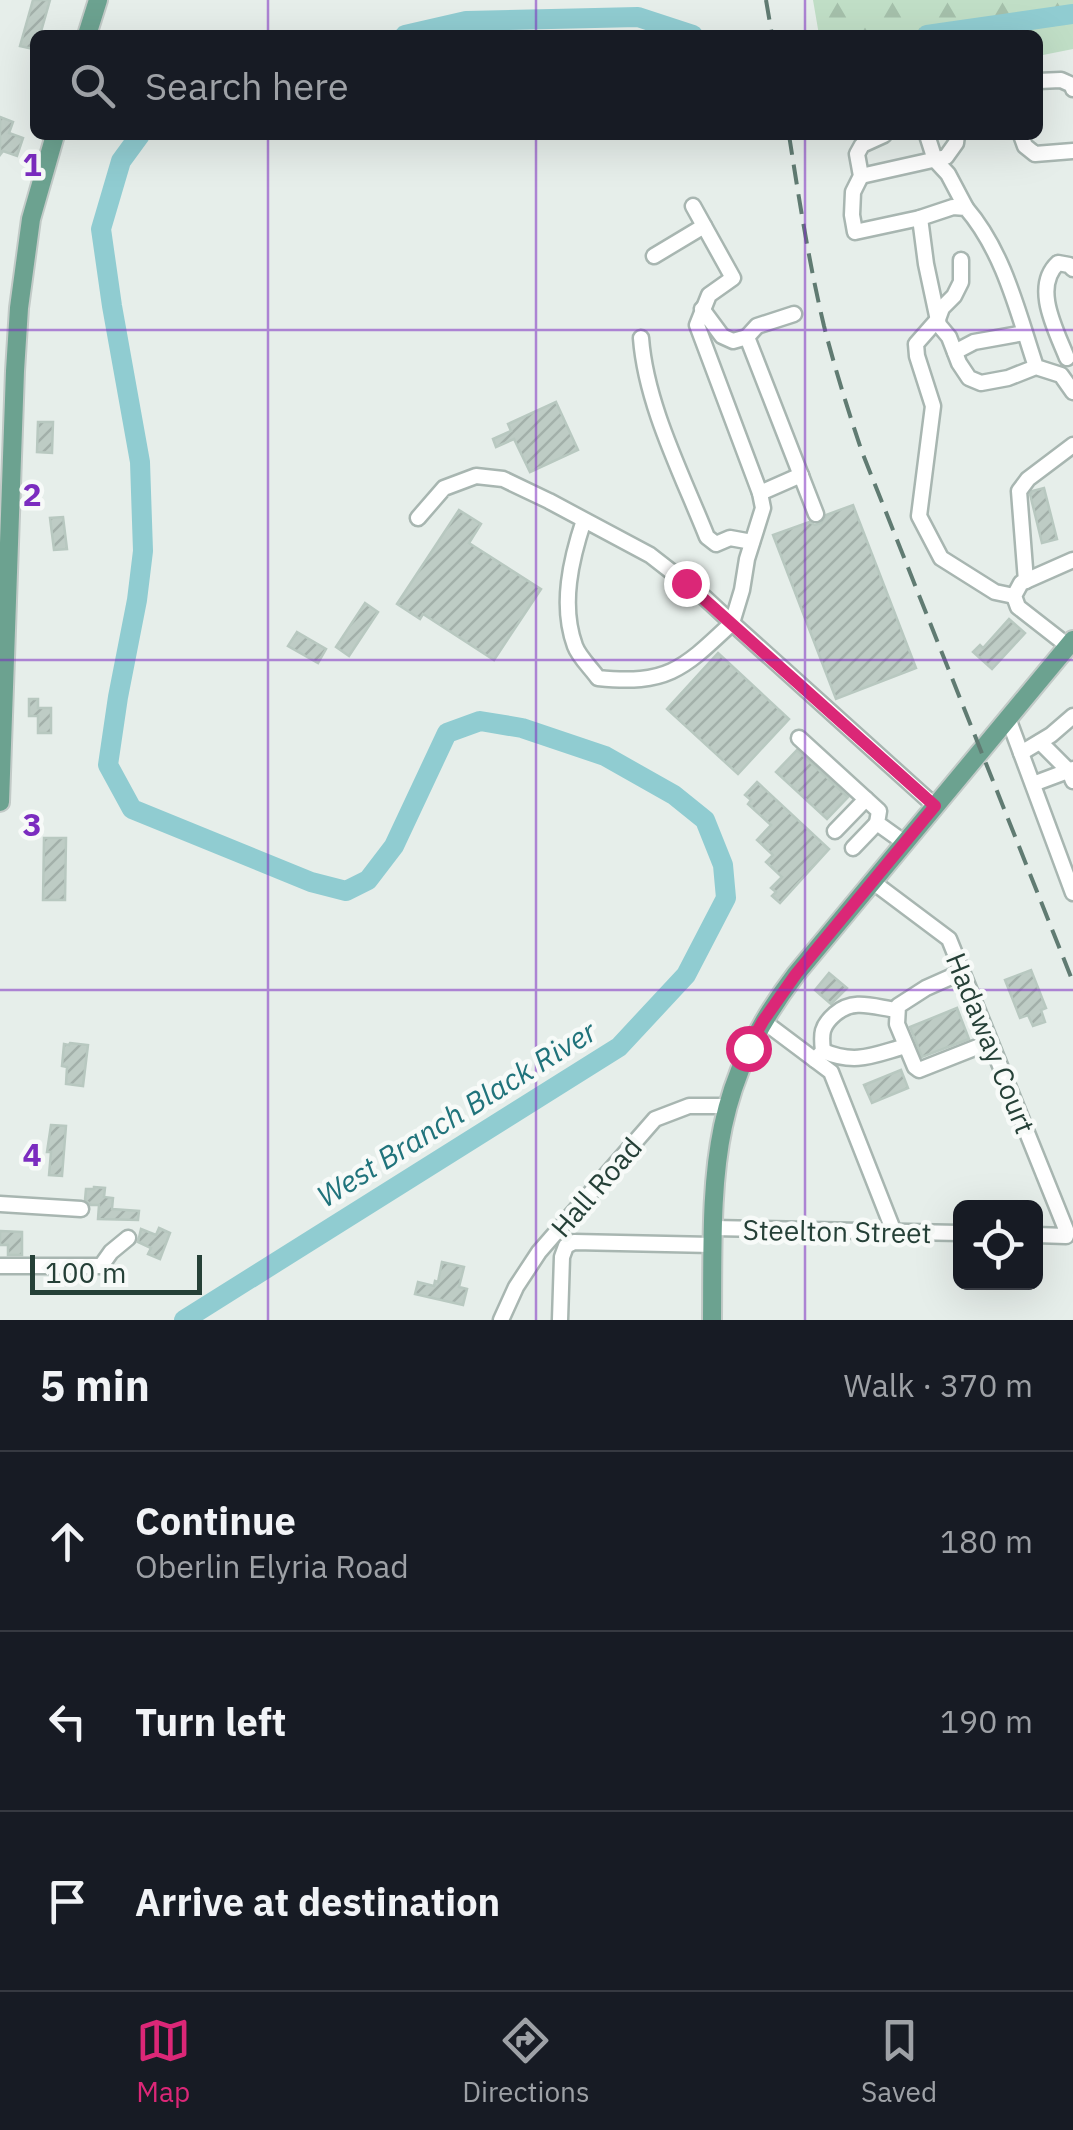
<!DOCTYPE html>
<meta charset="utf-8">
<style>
body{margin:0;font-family:"IBM Plex Sans",sans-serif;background:#242831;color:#f1f3f6}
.controls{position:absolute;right:30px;bottom:30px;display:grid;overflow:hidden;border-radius:15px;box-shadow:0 10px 40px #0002}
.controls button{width:90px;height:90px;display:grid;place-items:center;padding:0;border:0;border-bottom:2px solid #363941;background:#171b24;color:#f1f3f6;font:50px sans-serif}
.scale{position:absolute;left:30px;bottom:25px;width:172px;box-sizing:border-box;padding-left:10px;border:5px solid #254037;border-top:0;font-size:28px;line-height:35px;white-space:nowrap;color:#254037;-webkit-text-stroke:8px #f7faf8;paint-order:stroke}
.stop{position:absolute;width:30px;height:30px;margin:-22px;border:8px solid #db2777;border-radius:50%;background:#fff}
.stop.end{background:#db2777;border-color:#fff;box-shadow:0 2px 10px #0008}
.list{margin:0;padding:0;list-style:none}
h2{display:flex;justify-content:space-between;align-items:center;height:130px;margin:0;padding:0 40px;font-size:42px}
h2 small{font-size:32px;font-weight:400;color:#9ea1a6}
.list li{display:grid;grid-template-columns:65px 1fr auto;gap:30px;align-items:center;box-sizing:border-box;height:180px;padding:0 40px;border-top:2px solid #363941}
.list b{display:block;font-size:38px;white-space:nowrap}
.list p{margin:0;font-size:32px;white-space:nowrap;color:#9ea1a6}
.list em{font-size:32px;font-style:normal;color:#9ea1a6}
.icon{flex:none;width:55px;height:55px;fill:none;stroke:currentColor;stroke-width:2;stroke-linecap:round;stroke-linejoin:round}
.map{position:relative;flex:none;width:1073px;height:1320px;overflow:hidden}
.search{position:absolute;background:#171b24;box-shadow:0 10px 40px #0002;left:30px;right:30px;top:30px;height:110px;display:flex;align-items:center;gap:25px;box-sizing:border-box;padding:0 35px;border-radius:15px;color:#9ea1a6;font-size:38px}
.sheet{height:670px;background:#171b24}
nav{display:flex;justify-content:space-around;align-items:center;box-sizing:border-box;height:140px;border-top:2px solid #363941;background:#171b24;font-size:28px;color:#9ea1a6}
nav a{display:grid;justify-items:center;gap:5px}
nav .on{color:#db2777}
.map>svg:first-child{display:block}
</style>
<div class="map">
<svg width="1073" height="1320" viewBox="0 0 1073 1320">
<defs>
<pattern id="forest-firs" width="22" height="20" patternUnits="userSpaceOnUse" patternTransform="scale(2.5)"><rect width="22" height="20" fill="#c0dec6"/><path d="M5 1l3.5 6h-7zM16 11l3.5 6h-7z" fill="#a5c0ab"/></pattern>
<pattern id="building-hatch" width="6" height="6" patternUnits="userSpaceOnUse" patternTransform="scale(2.5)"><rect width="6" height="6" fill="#beccc5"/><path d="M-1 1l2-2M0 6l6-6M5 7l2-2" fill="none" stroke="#a3b0aa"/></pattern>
</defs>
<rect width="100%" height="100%" fill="#e6eeea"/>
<path fill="url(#forest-firs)" d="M813,0H1073V49L1038,56V35H819Z"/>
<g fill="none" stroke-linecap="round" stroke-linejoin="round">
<g stroke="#90ccd1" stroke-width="20">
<path d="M405,35L466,21L638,17L693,35"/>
<path d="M927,35L1073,14"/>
<path d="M140,135L121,161L101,229L112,306L140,462L143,551L137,600L118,697L108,765L132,809L311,882L346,891L368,880L394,846L447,733L480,721L522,728L605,756L674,795L705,820L723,865L726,898L686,975L619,1047L184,1320"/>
</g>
</g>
<g fill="url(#building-hatch)" stroke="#b8c8c0" stroke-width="2.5">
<path d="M33,0H50L40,35H35L33,49L20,46Z"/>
<path d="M0,117L13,122L9,133L23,138L17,156L3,151L0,155Z"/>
<path d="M556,402L578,450L530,472L514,439L496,447L493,439L511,431L508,424Z"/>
<path d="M38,422H53L52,453L37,452Z"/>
<path d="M1044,488L1057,539L1042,543L1030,494L1032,491Z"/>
<path d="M853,505L916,668L836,699L773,535L809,522L815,525L821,523L826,515Z"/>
<path d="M459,510L481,524L469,543L541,589L494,660L423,614L420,619L397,604Z"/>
<path d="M63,517L67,549L54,550L50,518Z"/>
<path d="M365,603L378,612L349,656L336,647Z"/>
<path d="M1009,619L1025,633L992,669L973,652L980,645L983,648Z"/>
<path d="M297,632L326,649L318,663L288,646Z"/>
<path d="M718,653L789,719L738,774L667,709Z"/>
<path d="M29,699H38V708H51V733H38V716H29Z"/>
<path d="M797,750L848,797L827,819L776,772Z"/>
<path d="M757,782L829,849L780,903L772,896L776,892L771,888L782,877L766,862L773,855L757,840L771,825L748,804L751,800L745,795Z"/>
<path d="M44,838H66L65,900H43Z"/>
<path d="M1031,970L1046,1008L1041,1010L1045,1022L1033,1026L1028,1015L1020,1018L1005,980Z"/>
<path d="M829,973L847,988L831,1004L815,990Z"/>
<path d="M957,1008L969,1039L922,1057L910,1027Z"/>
<path d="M70,1043L88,1045L83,1086L66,1084L67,1067L62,1066L64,1044L69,1045Z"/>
<path d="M901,1070L908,1088L872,1103L864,1085Z"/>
<path d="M51,1125L66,1126L62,1176L49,1175L51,1152H47Z"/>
<path d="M94,1187L105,1188L104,1197L113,1198L112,1209L139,1211L138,1220L98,1219L99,1205H91L85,1200L86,1189H94Z"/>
<path d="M159,1228L170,1233L160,1259L148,1254L151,1248L138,1242L141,1229L156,1235Z"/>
<path d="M0,1231L22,1232V1255H8V1245H0Z"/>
<path d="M442,1262L464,1267L459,1287L467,1289L463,1305L415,1294L418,1282L434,1286L435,1281L438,1282Z"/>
</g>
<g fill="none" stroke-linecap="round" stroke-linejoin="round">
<g stroke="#a8b6b1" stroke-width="19">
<g id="minor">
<path d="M1038,81L1061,80L1072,85L1073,89"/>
<path d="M884,135L862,145L857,154L861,176L853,192L852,215L855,232L920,218"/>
<path d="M927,135L935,160L948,174L966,208"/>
<path d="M1021,135L1025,146L1035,154L1073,151"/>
<path d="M861,176L946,157L956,143L957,135"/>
<path d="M693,206L733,278L709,295L697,325L760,493L763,508L747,559L742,590L732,623L935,806"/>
<path d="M654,256L704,226"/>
<path d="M961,260V282L954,296L942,308L938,319L916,344L917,356L933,406L919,516L941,558L995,592L1014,596"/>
<path d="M702,309L722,336L733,341L747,337L757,326L794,314"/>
<path d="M747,337L816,514"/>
<path d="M641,338C646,405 682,474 707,537L716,544L730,538L752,542"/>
<path d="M955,352L974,342L1024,333"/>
<path d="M1067,358C1056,330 1032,287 1058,263L1069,265L1073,269"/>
<path d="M1036,367C1018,313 1004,252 966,208L953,207L920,218L926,264L939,325L949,337L959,363L969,378L981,383L1008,378L1036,367L1061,375L1073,392"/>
<path d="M760,493L801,475"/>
<path d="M418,518L444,488L476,476L503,479L549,501L650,555L704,597L732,623C683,669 668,685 598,678C591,668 579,657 575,646C560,605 571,559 584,520"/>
<path d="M1026,581L1019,491L1028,479L1073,445"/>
<path d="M1068,646L1018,607L1014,596L1021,583L1073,560"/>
<path d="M1008,718L1073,893"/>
<path d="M799,738L879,811L877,823L905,843"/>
<path d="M1040,742L1069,771L1073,781"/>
<path d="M1021,753L1051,735L1073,716"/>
<path d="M1033,784L1073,769"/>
<path d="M835,831L866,799"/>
<path d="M853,848L877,823"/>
<path d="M873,882L949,939L1067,1232L1066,1236L1036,1235"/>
<path d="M962,972L926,988L898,1006L897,1024L915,1067L919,1070L990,1042"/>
<path d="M763,1021L831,1072L894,1232"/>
<path d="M823,1051C856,1065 873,1055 906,1046"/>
<path d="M815,1060L823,1051C821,1034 821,1026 835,1014C854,998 873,1007 897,1010"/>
<path d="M0,1204L81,1209"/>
<path d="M713,1228L960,1233"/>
<path d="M0,1266H101L111,1252L128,1238"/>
<path d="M501,1320L516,1287L539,1252L655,1119L689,1106H726"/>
<path d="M560,1320L562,1257L566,1246L574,1242L712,1245"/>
</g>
</g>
<g stroke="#c2cac7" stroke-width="22">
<g id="major">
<path d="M87,35L98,0"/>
<path d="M0,802L15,371L19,308L31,219L55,135"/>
<path d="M712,1320C713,1179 706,1092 796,974L1073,640"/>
</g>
</g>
<use href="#minor" stroke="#fff" stroke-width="14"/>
<use href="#major" stroke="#6ca290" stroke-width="18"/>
<g stroke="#607b72" stroke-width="4" stroke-dasharray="20 10" stroke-linecap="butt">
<path d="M766,0L772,35"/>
<path d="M789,135C799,199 809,263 824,326C835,369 848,410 862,452L1073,982"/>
</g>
</g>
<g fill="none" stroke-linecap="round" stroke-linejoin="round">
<path stroke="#db2777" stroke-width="12" d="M686,583L935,806L796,974L763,1021L748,1048"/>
</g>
<path fill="none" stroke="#7b2cbf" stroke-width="2.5" stroke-opacity="0.55" d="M268,0V35M536,0V35M805,0V35M268,135V1320M536,135V1320M805,135V1320M0,330H1073M0,660H1073M0,990H1073"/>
<g text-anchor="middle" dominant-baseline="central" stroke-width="9" stroke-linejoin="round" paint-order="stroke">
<g font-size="28" fill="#254037" stroke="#f7faf8">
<text transform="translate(991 1043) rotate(68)">Hadaway Court</text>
<text transform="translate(596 1187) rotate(-49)">Hall Road</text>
<text transform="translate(837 1231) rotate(1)">Steelton Street</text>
</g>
<g font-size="30" font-style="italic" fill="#20737b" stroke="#f7faf8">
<text transform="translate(456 1113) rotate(-32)">West Branch Black River</text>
</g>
</g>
<g font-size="32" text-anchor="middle" font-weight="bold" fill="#7b2cbf" stroke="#f7faf8" stroke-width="9" stroke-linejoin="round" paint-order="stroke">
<text x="32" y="176">1</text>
<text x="32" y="506">2</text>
<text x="32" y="836">3</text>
<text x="32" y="1166">4</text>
</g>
</svg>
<div class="controls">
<button><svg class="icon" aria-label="locate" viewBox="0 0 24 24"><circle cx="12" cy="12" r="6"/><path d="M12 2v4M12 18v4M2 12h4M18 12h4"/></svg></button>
</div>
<div class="scale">100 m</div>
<div class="stop" style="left:748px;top:1048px"></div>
<div class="stop end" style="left:686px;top:583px"></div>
<div class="search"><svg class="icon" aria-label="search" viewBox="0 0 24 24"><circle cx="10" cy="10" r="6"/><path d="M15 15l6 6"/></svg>Search here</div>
</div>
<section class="sheet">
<h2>5 min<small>Walk · 370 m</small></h2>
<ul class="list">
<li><svg class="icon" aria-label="ahead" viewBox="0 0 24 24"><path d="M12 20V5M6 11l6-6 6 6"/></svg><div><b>Continue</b><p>Oberlin Elyria Road</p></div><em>180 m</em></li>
<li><svg class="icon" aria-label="left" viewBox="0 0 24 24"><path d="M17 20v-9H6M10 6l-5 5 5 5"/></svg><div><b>Turn left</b></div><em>190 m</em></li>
<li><svg class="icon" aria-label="arrive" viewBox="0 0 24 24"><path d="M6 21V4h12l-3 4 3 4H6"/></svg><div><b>Arrive at destination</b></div></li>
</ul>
</section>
<nav>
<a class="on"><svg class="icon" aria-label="map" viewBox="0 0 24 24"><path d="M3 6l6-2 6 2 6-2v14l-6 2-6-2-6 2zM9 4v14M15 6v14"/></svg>Map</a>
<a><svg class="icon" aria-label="directions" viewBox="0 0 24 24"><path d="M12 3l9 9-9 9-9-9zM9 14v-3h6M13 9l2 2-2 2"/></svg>Directions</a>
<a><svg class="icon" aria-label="saved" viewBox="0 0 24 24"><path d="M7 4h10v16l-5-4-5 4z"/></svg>Saved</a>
</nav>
